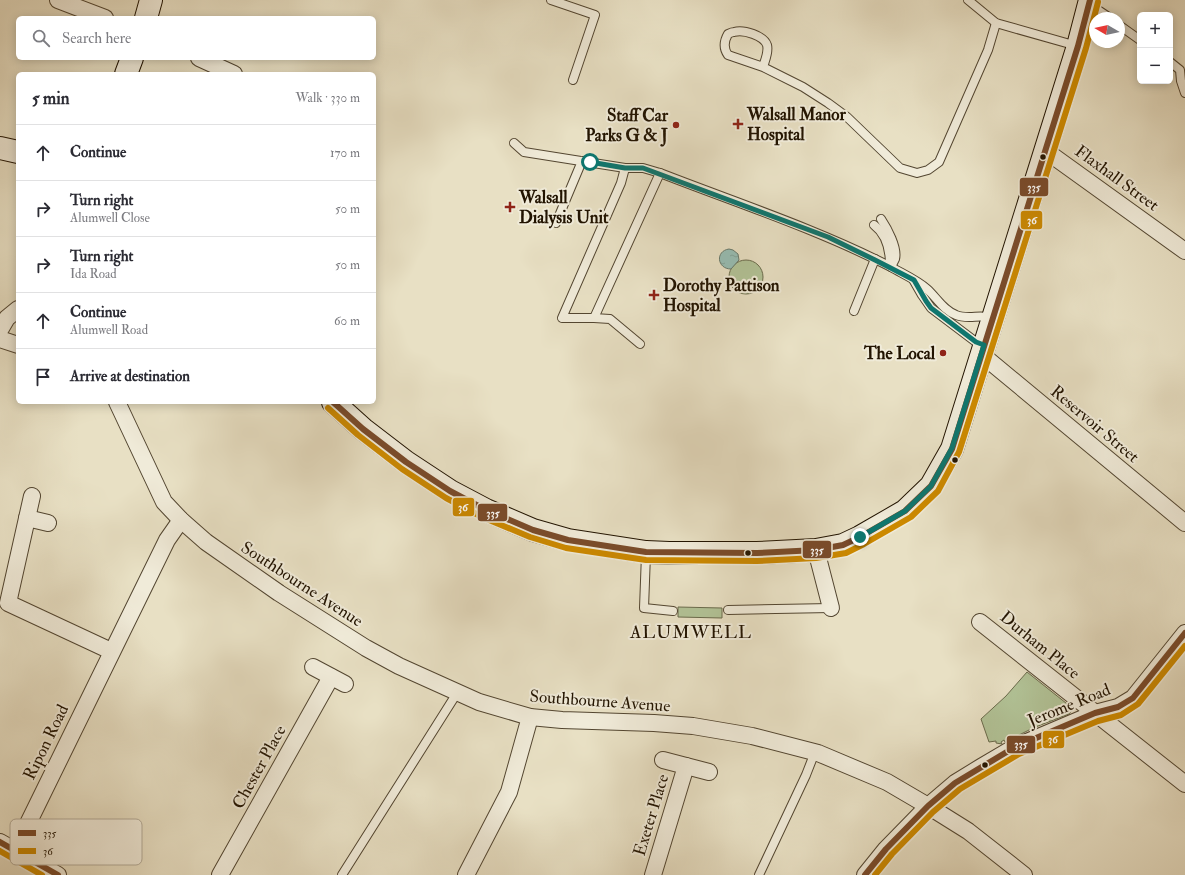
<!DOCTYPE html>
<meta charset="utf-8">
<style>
body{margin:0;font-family:"IM FELL Double Pica",serif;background:#f2f2f3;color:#2b2b33}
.controls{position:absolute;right:12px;top:12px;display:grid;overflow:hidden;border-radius:6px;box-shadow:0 2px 10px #0003}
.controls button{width:36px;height:36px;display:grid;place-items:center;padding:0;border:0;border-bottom:1px solid #e1e1e2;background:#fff;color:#2b2b33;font:20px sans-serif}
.compass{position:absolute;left:1089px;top:12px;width:36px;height:36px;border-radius:50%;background:#fff;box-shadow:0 2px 10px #0003;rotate:279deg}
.stop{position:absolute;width:12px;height:12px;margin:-9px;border:3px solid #0f766e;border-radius:50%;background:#fff}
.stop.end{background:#0f766e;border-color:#fff;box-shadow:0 1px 4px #0008}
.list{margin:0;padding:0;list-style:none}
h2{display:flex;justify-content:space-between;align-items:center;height:52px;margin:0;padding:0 16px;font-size:17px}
h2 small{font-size:13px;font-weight:400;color:#7c7c81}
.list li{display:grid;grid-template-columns:26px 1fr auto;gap:12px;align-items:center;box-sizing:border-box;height:56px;padding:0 16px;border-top:1px solid #e1e1e2}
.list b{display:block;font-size:15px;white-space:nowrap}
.list p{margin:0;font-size:13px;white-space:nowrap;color:#7c7c81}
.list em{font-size:13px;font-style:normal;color:#7c7c81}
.icon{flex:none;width:22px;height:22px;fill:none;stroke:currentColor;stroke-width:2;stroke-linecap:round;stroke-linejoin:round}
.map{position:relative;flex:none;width:1185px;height:875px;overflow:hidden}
.search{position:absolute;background:#fff;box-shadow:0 2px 10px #0003;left:16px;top:16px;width:360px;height:44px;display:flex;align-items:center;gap:10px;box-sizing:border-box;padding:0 14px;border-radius:6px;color:#7c7c81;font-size:15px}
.panel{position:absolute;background:#fff;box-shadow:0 2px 10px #0003;left:16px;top:72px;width:360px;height:332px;border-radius:6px}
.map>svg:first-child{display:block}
</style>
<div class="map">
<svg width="1185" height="875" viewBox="0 0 1185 875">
<defs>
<pattern id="water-ripples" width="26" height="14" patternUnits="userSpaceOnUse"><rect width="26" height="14" fill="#97bdb3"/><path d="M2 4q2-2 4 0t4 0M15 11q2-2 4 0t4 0" fill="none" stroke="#82a298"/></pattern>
</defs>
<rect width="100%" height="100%" fill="#e8e0c4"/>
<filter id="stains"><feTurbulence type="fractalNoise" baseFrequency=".005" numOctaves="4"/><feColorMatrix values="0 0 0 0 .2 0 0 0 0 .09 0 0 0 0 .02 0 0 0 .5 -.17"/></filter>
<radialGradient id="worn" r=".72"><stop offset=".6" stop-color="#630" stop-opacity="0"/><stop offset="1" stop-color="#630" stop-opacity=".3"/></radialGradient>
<g fill="#b2c397" stroke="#6a6b4c">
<circle cx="746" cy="277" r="17"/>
<path d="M678,607L722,608V618L678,617Z"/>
<path d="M1027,672L1071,707L1072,710L1069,714L1033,728L1005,742L1004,740L1001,742L1002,744L996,743V741L989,742L981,719L1006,696Z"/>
</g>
<path fill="url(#water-ripples)" stroke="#68796b" d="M729,249L733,250L738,254L739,260L731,269C717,269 715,251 729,249Z"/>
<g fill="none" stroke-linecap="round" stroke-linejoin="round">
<g stroke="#534631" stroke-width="10">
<g id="lane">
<path d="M551,0L595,15L573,80"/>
<path d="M968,0L996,23L1077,46"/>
<path d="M1089,7L1098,10L1110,18"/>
<path d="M1119,25L1140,40"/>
<path d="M1170,62L1180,70L1181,81L1185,93"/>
<path d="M763,67C765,60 769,52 767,45C764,36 744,29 734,32C732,32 730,33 728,34C724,41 723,48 728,55L763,67L803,87L828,103L847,117L900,168L917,173L928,170L939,162L988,50L996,23"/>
<path d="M514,143L524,152L625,168H643L660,173C737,203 817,229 891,267C903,274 917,280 927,289C937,298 943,310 956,315C968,320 980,314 992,318"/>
<path d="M625,168L621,183L562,318H594L660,173"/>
<path d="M881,219C887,228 898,248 895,259C894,261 892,265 891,267"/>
<path d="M556,223L582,161"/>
<path d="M874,225C886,234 890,250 890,265"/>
<path d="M914,281L922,295L931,308L976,342L984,345"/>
<path d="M854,311L875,259"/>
<path d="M594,318L610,319L640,344"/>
<path d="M646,554L644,608L673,611"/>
<path d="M728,610L831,608"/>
<path d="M342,875L457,693"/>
<path d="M759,875L806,775L815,752"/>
</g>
</g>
<g stroke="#534631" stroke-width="18">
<g id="street">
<path d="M58,0L105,18"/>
<path d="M199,58L234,74"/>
<path d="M1046,151L1185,251"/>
<path d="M0,330L7,318L18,309"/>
<path d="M0,339L18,345"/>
<path d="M981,354L1185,523"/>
<path d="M117,402L164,502L181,520L206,542L279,593L366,648L399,666L479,702L530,717L562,720L654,723L693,726L752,736L818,753L887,782L928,806L968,831L1024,875"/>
<path d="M32,496L8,603L111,651"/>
<path d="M27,518L48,523"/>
<path d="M816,550L831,608"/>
<path d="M980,622L1185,784"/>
<path d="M313,667L345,684"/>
<path d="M663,760L709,772"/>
<path d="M0,842L58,875"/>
<path d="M15,850L167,540L181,520"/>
<path d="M220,875L331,677"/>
<path d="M466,875L509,792L530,717"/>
<path d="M653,875L686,766"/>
<path d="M865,875L886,849L928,806L955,783L981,767L1015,747L1095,713L1118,707L1133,698L1185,633"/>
</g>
</g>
<g stroke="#211300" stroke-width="24">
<g id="secondary">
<path d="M146,18L151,0"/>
<path d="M126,74L132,58"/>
<path d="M0,148L18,152"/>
<path d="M333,402L363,429L406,462L450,491L486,510L533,530L568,540L646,552L669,553H757L816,550L843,545L860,537L905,511L931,486L952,449L1078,46L1090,0"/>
</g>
</g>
<use href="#lane" stroke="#f0ebd9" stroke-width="8"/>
<use href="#street" stroke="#f0ebd9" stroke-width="16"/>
<use href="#secondary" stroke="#f0ebd9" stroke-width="22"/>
<g stroke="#f0ebd9" stroke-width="9">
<g id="bus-1">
<path d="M333,402L363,429L406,462L450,491L486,510L533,530L568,540L646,552L757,553L816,550L843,545L860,537L905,511L931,486L952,449L1078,46L1090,0"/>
<path d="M0,842L58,875"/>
<path d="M865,875L886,849L928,806L955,783L1015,747L1095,713L1118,707L1133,698L1185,633"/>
</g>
</g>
<g stroke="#f0ebd9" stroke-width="9">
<g id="bus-2">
<path d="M328,408L358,435L402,469L446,498L482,517L530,537L566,548L646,560L757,561L816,558L846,553L864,544L911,517L938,491L959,452L1086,48L1098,2"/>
<path d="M0,851L42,875"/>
<path d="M875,875L892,854L933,812L960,789L1019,754L1098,721L1121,715L1138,704L1185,646"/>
</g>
</g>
<use href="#bus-1" stroke="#7a4b2a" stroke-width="6"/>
<use href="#bus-2" stroke="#cc8900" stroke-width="6"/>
</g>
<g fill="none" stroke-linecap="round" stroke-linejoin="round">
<path stroke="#0f766e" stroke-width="5" d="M590,162L625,168H643L828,237L875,260L914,280L926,301L931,308L976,342L984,345L952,448L931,486L905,511L860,537"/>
</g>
<g fill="#8f2418" stroke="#f0ebd9" stroke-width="1.5">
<path d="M736 118h4v4h4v4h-4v4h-4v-4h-4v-4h4z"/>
<circle cx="676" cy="125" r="4"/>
<path d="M508 201h4v4h4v4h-4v4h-4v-4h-4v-4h4z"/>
<path d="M652 289h4v4h4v4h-4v4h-4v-4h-4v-4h4z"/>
<circle cx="943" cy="353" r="4"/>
</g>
<g fill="#211300" stroke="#f0ebd9" stroke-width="1.5">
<circle cx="1043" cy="157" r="3.5"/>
<circle cx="955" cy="460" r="3.5"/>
<circle cx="748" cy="553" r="3.5"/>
<circle cx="985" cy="765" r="3.5"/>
</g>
<g text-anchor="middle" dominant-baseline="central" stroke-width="4" stroke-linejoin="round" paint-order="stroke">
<g font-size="17" font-weight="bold" fill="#211300" stroke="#f0ebd9" text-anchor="start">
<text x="747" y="114">Walsall Manor<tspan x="747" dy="20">Hospital</tspan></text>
<text x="668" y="115" text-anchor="end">Staff Car<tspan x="668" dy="20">Parks G &amp; J</tspan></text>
<text x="519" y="197">Walsall<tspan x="519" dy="20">Dialysis Unit</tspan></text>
<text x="663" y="285">Dorothy Pattison<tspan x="663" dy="20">Hospital</tspan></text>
<text x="935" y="353" text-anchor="end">The Local</text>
</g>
<g font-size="17" fill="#211300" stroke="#f0ebd9">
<text transform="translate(1117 178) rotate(36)">Flaxhall Street</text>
<text transform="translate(1095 424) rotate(40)">Reservoir Street</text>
<text transform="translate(302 584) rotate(33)">Southbourne Avenue</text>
<text transform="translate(1040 645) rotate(39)">Durham Place</text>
<text transform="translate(600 701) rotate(4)">Southbourne Avenue</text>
<text transform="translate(1069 705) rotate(-22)">Jerome Road</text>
<text transform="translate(46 742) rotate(-64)">Ripon Road</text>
<text transform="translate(259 767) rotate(-61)">Chester Place</text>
<text transform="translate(651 815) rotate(-73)">Exeter Place</text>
</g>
<g font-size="18" letter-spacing="1" fill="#211300" stroke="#f0ebd9">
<text x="691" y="632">ALUMWELL</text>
</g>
</g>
<rect x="10" y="819" width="132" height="46" rx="6" fill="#f0ebd9" stroke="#b2aa98" stroke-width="1"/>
<rect x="18" y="830" width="18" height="6" fill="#7a4b2a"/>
<rect x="18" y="848" width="18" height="6" fill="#cc8900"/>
<g font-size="11" fill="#211300">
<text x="43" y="837">335</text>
<text x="43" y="855">36</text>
</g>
<g stroke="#f0ebd9" stroke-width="1.5">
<rect x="1019" y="177" width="30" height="20" rx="4" fill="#7a4b2a"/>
<rect x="1020" y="210" width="23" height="20" rx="4" fill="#cc8900"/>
<rect x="452" y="497" width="23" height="20" rx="4" fill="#cc8900"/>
<rect x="477" y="503" width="31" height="19" rx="4" fill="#7a4b2a"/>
<rect x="802" y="540" width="30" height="19" rx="4" fill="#7a4b2a"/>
<rect x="1042" y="730" width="23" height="19" rx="4" fill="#cc8900"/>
<rect x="1006" y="735" width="30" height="19" rx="4" fill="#7a4b2a"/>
</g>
<g font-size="11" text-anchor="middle" font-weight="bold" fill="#fff">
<text x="1034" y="191">335</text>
<text x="1032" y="224">36</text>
<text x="463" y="511">36</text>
<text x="493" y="517">335</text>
<text x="817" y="554">335</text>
<text x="1053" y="743">36</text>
<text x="1021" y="748">335</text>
</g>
<rect width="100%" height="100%" filter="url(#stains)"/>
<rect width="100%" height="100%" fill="url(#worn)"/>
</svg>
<div class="controls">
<button>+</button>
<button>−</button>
</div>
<svg class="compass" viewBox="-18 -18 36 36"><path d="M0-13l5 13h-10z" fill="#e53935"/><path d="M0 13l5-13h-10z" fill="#7c7c81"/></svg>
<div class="stop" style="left:590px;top:162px"></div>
<div class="stop end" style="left:860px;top:537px"></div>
<div class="search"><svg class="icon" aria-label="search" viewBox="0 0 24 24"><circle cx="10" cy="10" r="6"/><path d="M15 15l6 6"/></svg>Search here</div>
<section class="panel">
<h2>5 min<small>Walk · 330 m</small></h2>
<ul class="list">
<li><svg class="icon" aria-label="ahead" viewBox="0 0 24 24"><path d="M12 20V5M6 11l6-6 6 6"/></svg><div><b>Continue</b></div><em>170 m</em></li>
<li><svg class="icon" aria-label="right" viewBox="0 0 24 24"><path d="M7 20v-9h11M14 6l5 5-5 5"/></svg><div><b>Turn right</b><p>Alumwell Close</p></div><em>50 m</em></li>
<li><svg class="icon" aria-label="right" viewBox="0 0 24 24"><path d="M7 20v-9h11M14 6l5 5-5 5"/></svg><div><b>Turn right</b><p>Ida Road</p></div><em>50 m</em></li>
<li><svg class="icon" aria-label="ahead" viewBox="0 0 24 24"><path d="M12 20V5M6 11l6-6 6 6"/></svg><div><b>Continue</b><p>Alumwell Road</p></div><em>60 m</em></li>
<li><svg class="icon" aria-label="arrive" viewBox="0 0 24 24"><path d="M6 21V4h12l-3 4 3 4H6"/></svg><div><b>Arrive at destination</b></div></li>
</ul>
</section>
</div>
